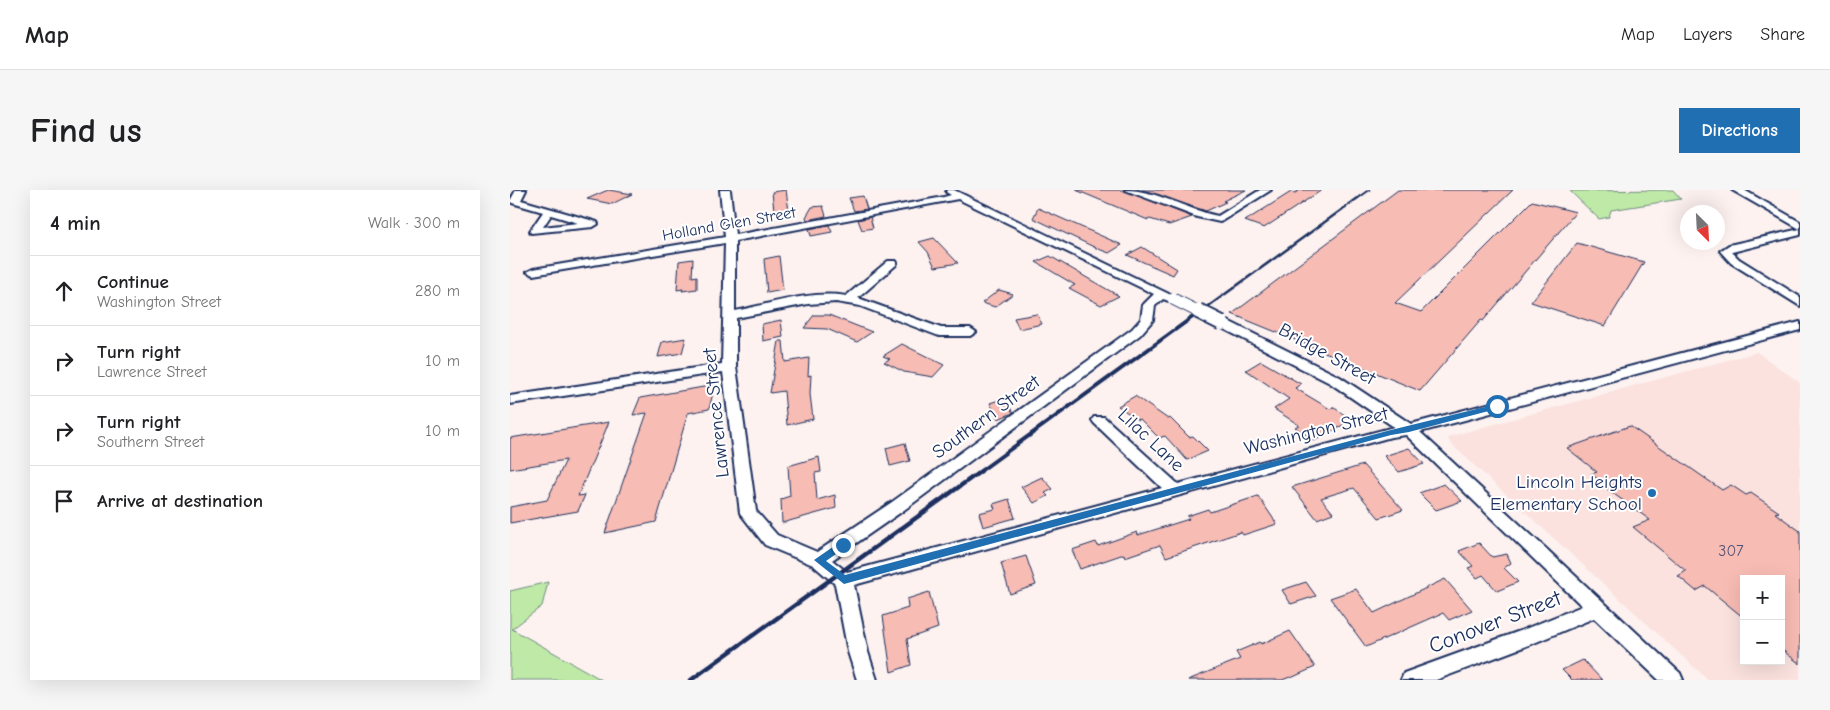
<!DOCTYPE html>
<meta charset="utf-8">
<style>
body{margin:0;font-family:"Comic Neue",sans-serif;background:#f6f6f6;color:#202124}
.controls{position:absolute;right:15px;bottom:15px;display:grid;overflow:hidden;border-radius:0px;box-shadow:0 5px 20px #0002}
.controls button{width:45px;height:45px;display:grid;place-items:center;padding:0;border:0;border-bottom:1px solid #e0e0e0;background:#fff;color:#202124;font:25px sans-serif}
.compass{position:absolute;left:1170px;top:15px;width:45px;height:45px;border-radius:50%;background:#fff;box-shadow:0 5px 20px #0002;rotate:156deg}
.stop{position:absolute;width:15px;height:15px;margin:-11px;border:4px solid #1f6fb2;border-radius:50%;background:#fff}
.stop.end{background:#1f6fb2;border-color:#fff;box-shadow:0 1px 5px #0008}
.list{margin:0;padding:0;list-style:none}
h2{display:flex;justify-content:space-between;align-items:center;height:65px;margin:0;padding:0 20px;font-size:21px}
h2 small{font-size:16px;font-weight:400;color:#757577}
.list li{display:grid;grid-template-columns:32px 1fr auto;gap:15px;align-items:center;box-sizing:border-box;height:70px;padding:0 20px;border-top:1px solid #e0e0e0}
.list b{display:block;font-size:19px;white-space:nowrap}
.list p{margin:0;font-size:16px;white-space:nowrap;color:#757577}
.list em{font-size:16px;font-style:normal;color:#757577}
.icon{flex:none;width:28px;height:28px;fill:none;stroke:currentColor;stroke-width:2;stroke-linecap:round;stroke-linejoin:round}
.map{position:relative;flex:none;width:1290px;height:490px;overflow:hidden;border-radius:0px}
header{display:flex;align-items:center;gap:30px;box-sizing:border-box;height:70px;padding:0 25px;background:#fff;border-bottom:1px solid #e0e0e0}
header strong{font-size:24px}
nav{display:flex;gap:28px;margin-inline-start:auto;font-size:18px}
.intro{display:flex;align-items:center;justify-content:space-between;box-sizing:border-box;height:120px;padding:0 30px}
h1{margin:0;font-size:35px}
.button{padding:12px 22px;border-radius:0px;background:#1f6fb2;color:#fff;font-size:18px;font-weight:700}
main{display:flex;gap:30px;padding:0 30px}
aside{flex:1;background:#fff;border-radius:0px;box-shadow:0 5px 20px #0002}
.map>svg:first-child{display:block}
</style>
<header>
<strong>Map</strong>
<nav><a>Map</a><a>Layers</a><a>Share</a></nav>
</header>
<div class="intro"><h1>Find us</h1><a class="button">Directions</a></div>
<main>
<aside>
<h2>4 min<small>Walk · 300 m</small></h2>
<ul class="list">
<li><svg class="icon" aria-label="ahead" viewBox="0 0 24 24"><path d="M12 20V5M6 11l6-6 6 6"/></svg><div><b>Continue</b><p>Washington Street</p></div><em>280 m</em></li>
<li><svg class="icon" aria-label="right" viewBox="0 0 24 24"><path d="M7 20v-9h11M14 6l5 5-5 5"/></svg><div><b>Turn right</b><p>Lawrence Street</p></div><em>10 m</em></li>
<li><svg class="icon" aria-label="right" viewBox="0 0 24 24"><path d="M7 20v-9h11M14 6l5 5-5 5"/></svg><div><b>Turn right</b><p>Southern Street</p></div><em>10 m</em></li>
<li><svg class="icon" aria-label="arrive" viewBox="0 0 24 24"><path d="M6 21V4h12l-3 4 3 4H6"/></svg><div><b>Arrive at destination</b></div></li>
</ul>
</aside>
<div class="map">
<svg width="1290" height="490" viewBox="0 0 1290 490">
<rect width="100%" height="100%" fill="#fdf2f0"/>
<filter id="ink" filterUnits="userSpaceOnUse"><feTurbulence type="fractalNoise" baseFrequency=".02" numOctaves="2"/><feDisplacementMap in="SourceGraphic" scale="10" xChannelSelector="R" yChannelSelector="G"/><feConvolveMatrix kernelMatrix="1 2 1 2 8 2 1 2 1" color-interpolation-filters="sRGB"/></filter>
<g filter="url(#ink)">
<path fill="#fbe2de" fill-rule="evenodd" d="M1247,162L1290,193V490H1198L941,254L938,249L941,246ZM1234,389H1271V471H1234Z"/>
<g fill="#bfe9a6" stroke="#6d8c82">
<path d="M1163,0L1171,9L1101,20L1099,27L1089,29L1060,1Z"/>
<path d="M38,392L32,416L2,439L92,490H0V401Z"/>
</g>
<g fill="#f7bcb4" stroke="#1b2f5e">
<path d="M98,0H99L122,4L102,14L77,9Z"/>
<path d="M276,0L279,21L271,23L264,20L262,2Z"/>
<path d="M566,0H613L682,27L659,35L640,29L638,30Z"/>
<path d="M632,0H736L713,11L716,12L696,21Z"/>
<path d="M790,0H812L754,38L735,31L781,2L785,3Z"/>
<path d="M888,0H1003L885,113L911,122L1022,11L1066,22L973,131L971,130L910,201L722,124Z"/>
<path d="M353,6L357,19L344,21L339,8Z"/>
<path d="M313,16L316,26L297,30L296,27L302,17Z"/>
<path d="M528,18L612,55L599,63L586,58L523,28Z"/>
<path d="M360,27L363,38L352,40L348,30Z"/>
<path d="M319,35L322,42L301,46L299,39Z"/>
<path d="M424,48L448,73L425,77L418,62L409,52Z"/>
<path d="M1067,53L1134,72L1095,136L1021,112Z"/>
<path d="M632,57L667,79L663,85L617,65Z"/>
<path d="M269,66L273,100L257,103L254,69Z"/>
<path d="M540,66L579,89L609,106L591,115L559,98L565,95L526,72Z"/>
<path d="M183,69L182,87L187,86V99L172,101L173,99L167,100L169,71Z"/>
<path d="M489,100L503,104L485,117L472,113Z"/>
<path d="M527,124L532,134L509,139L504,128Z"/>
<path d="M304,125H319L362,142L347,152L317,139L294,138Z"/>
<path d="M271,130L273,147L253,151L252,134Z"/>
<path d="M176,148L172,163L148,167L152,152Z"/>
<path d="M269,151H273L275,172L299,168L298,186L301,185L300,204L303,229L277,235L274,201L260,203Z"/>
<path d="M392,154L434,175L423,187L394,182L374,172L380,169L373,166Z"/>
<path d="M751,171L791,194L785,198L820,219L823,217L842,230L804,251L785,237L789,235L764,219L779,209L736,180Z"/>
<path d="M205,195L199,219L178,223L146,332L95,343L137,223L123,225L130,208Z"/>
<path d="M625,206L658,229L660,228L679,247L683,246L698,261L677,270L655,246L649,248L630,229L628,230L608,216Z"/>
<path d="M495,208L503,223L488,229L480,213Z"/>
<path d="M99,232L68,306L75,305L68,321L0,333V317L37,310L56,270L0,279V248Z"/>
<path d="M1120,236L1212,300L1221,295L1236,305L1241,303L1269,322L1265,323L1290,341V474L1271,459V389H1234V428L1195,396L1186,401L1168,386L1176,381L1123,337L1140,330L1090,294L1093,293L1081,284L1087,282L1057,258Z"/>
<path d="M395,253L400,271L380,276L376,258Z"/>
<path d="M899,258L914,274L889,282L874,266Z"/>
<path d="M309,267L311,282L305,283L307,310L325,305L326,318L272,333L271,309L280,306L278,276Z"/>
<path d="M853,275L893,320L869,328L844,298L811,308L823,323L807,329L782,297Z"/>
<path d="M532,287L543,299L535,303L538,306L524,313L511,297Z"/>
<path d="M934,294L952,311L926,320L909,303Z"/>
<path d="M748,306L767,334L733,345L731,342L656,367L650,355L615,367L614,364L570,379L562,360L586,352L588,356L627,342L628,345L679,329L677,326L698,319L700,322Z"/>
<path d="M499,309L505,328L473,337L469,323L485,319L483,314Z"/>
<path d="M969,353L982,367L997,364L1001,373L994,378L1008,392L987,401L973,385L967,388L958,378L963,376L949,361Z"/>
<path d="M516,366L526,395L500,404L491,373Z"/>
<path d="M935,389L962,420L939,430L933,423L856,457L820,408L846,399L864,423Z"/>
<path d="M796,392L806,406L781,414L772,400Z"/>
<path d="M419,402L428,438L397,449L401,475L381,482L373,426L398,418L397,409Z"/>
<path d="M780,441L805,477L781,488L780,487L772,490H678L730,469L726,462L750,452L751,454Z"/>
<path d="M1073,470L1092,490H1062L1052,480Z"/>
</g>
<g fill="none" stroke-linecap="round" stroke-linejoin="round">
<g stroke="#1b2f5e" stroke-width="4">
<g id="minor">
<path d="M6,0H16L11,10L87,32L88,34L83,37L21,43L20,41L33,22L2,13L0,11ZM41,25L68,33L33,37Z"/>
<path d="M210,0H220L225,45L434,7L441,5L436,2L438,0H444L665,107L659,111L653,109L645,116L643,130L630,145L394,320L322,370L337,382L652,298L584,233L582,230L584,227H594L668,294L884,237L820,193L708,136L706,133L708,130H716L830,187L901,234L1290,132V140L910,242L1170,483L1173,490H1149L1084,428L1024,453L926,490H891L894,483L1010,441L1072,416L896,245L881,247L344,395L358,462L367,490H347L338,462L325,394L303,375L255,355L230,323L213,182L0,214V206L212,174L215,53L23,85L17,82L23,79L215,47ZM448,9L644,104L633,115L631,129L622,139L382,312L307,362L267,345L246,321L226,177V128L298,114L326,112L350,116L429,146H460L466,142L460,138H431L348,108L386,75L387,73L386,71H378L336,106C301,100 260,114 225,121V51Z"/>
<path d="M615,0C647,0 677,20 708,26L750,0H761L710,32L687,27Z"/>
<path d="M1222,0H1234L1290,32V45L1222,62L1229,69L1290,107V116L1221,73L1210,61L1219,55L1290,39Z"/>
</g>
</g>
<use href="#minor" fill="#fff" fill-rule="evenodd"/>
<path stroke="#1b2f5e" stroke-width="2.5" d="M689,123L859,0"/>
<path stroke="#1b2f5e" stroke-width="4" d="M469,282L691,121"/>
<path stroke="#1b2f5e" stroke-width="4.5" d="M181,490L471,281"/>
<g stroke="#1b2f5e" stroke-width="13" stroke-linecap="butt">
<path id="minor-bridge-far1" d="M663,109L691,123"/>
</g>
<g stroke="#1b2f5e" stroke-width="18" stroke-linecap="butt">
<path id="minor-bridge" d="M688,121L712,133"/>
</g>
<use href="#minor-bridge-far1" stroke="#fff" stroke-width="11"/>
<use href="#minor-bridge" stroke="#fff" stroke-width="14"/>
</g>
</g>
<path fill="#1f6fb2" d="M987,214L991,216L990,218L899,242L881,245L334,394L304,370L330,352H336V357L316,371L335,385L881,240Z"/>
<circle fill="#1f6fb2" stroke="#fff" stroke-width="2" cx="1142" cy="303" r="5"/>
<g text-anchor="middle" dominant-baseline="central" stroke-width="4" stroke-linejoin="round" paint-order="stroke">
<g font-size="16" fill="#1b2f5e" stroke="#fff">
<text transform="translate(219 34) rotate(-10)">Holland Glen Street</text>
</g>
<g font-size="16" fill="#525274">
<text x="1221" y="361">307</text>
</g>
<g font-size="19" fill="#1b2f5e" stroke="#fff">
<text transform="translate(817 164) rotate(29)">Bridge Street</text>
<text transform="translate(206 223) rotate(-96)">Lawrence Street</text>
<text transform="translate(476 227) rotate(-36)">Southern Street</text>
<text transform="translate(806 241) rotate(-14)">Washington Street</text>
<text transform="translate(641 250) rotate(43)">Lilac Lane</text>
</g>
<g font-size="19" fill="#1b2f5e" stroke="#fff" text-anchor="end">
<text x="1132" y="292">Lincoln Heights<tspan x="1132" dy="22">Elementary School</tspan></text>
</g>
<g font-size="22" fill="#1b2f5e" stroke="#fff">
<text transform="translate(985 432) rotate(-21)">Conover Street</text>
</g>
</g>
</svg>
<div class="controls">
<button>+</button>
<button>−</button>
</div>
<svg class="compass" viewBox="-18 -18 36 36"><path d="M0-13l5 13h-10z" fill="#e53935"/><path d="M0 13l5-13h-10z" fill="#757577"/></svg>
<div class="stop" style="left:987px;top:216px"></div>
<div class="stop end" style="left:333px;top:355px"></div>
</div>
</main>
